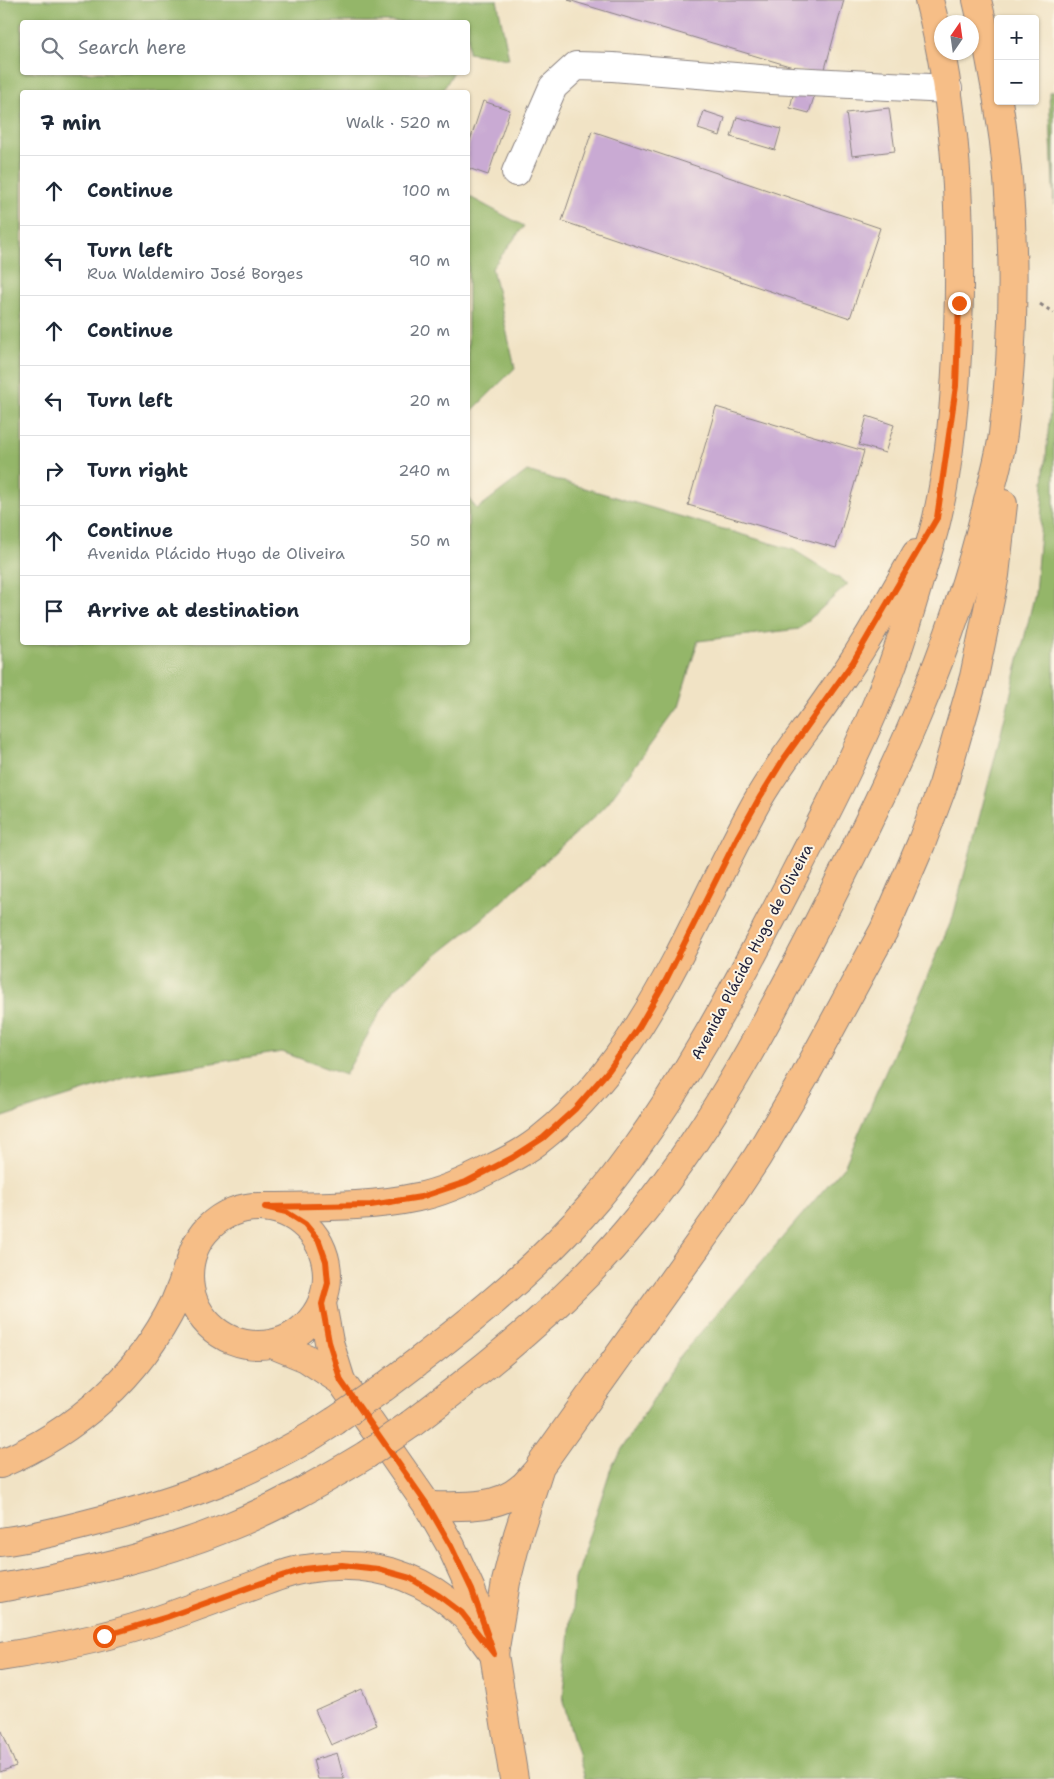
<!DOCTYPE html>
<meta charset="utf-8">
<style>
body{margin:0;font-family:"Shantell Sans",sans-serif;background:#f6f6f7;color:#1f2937}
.controls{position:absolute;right:15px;top:15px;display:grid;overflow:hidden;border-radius:5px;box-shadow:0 1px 4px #0004}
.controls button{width:45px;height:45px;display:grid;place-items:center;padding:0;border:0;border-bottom:1px solid #e0e1e3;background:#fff;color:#1f2937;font:25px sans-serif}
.compass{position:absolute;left:934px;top:15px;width:45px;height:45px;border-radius:50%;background:#fff;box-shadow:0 1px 4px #0004;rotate:13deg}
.stop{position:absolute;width:15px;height:15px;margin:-11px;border:4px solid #ea580c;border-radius:50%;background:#fff}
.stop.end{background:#ea580c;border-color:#fff;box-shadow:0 1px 5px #0008}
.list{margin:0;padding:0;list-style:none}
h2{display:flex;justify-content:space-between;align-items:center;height:65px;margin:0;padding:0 20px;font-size:21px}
h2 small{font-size:16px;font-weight:400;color:#747a83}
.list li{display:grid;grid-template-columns:32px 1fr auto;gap:15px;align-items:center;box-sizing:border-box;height:70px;padding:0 20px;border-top:1px solid #e0e1e3}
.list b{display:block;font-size:19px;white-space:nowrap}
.list p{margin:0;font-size:16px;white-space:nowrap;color:#747a83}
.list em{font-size:16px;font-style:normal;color:#747a83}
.icon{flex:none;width:28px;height:28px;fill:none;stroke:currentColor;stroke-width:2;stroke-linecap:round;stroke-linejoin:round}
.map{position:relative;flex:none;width:1054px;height:1779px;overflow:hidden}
.search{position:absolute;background:#fff;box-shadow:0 1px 4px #0004;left:20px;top:20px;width:450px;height:55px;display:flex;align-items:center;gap:12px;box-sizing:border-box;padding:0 18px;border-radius:5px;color:#747a83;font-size:19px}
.panel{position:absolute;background:#fff;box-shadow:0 1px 4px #0004;left:20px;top:90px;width:450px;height:555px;border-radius:5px}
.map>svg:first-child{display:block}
</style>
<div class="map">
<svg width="1054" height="1779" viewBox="0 0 1054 1779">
<rect width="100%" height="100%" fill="#fcf5e5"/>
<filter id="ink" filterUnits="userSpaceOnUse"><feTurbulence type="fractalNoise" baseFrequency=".02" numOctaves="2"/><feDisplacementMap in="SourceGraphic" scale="10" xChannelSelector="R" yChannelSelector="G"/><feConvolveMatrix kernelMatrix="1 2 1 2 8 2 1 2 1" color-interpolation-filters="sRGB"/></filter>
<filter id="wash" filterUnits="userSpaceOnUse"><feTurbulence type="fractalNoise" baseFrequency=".0096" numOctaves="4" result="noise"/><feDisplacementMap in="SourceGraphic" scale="20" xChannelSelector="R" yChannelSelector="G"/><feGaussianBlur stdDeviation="1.12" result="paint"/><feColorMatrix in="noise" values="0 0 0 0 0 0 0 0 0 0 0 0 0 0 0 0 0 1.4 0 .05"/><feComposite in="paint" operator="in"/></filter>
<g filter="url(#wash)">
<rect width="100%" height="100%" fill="#f1e3c5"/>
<g fill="#94b669" stroke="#5b6c52">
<path d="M0,0H497L509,59L468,53V22H22V72L453,73L442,92H22V642H468V498L477,509L527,471L794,550L848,584L799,629L698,641L678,707L604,808L481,920L393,990L345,1075L282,1052L131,1076L0,1118Z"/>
<path d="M1054,91V205L1049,92Z"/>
<path d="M468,196L524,226L492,268L515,368L468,415Z"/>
<path d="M1054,359V1779H585L563,1702L575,1579L612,1465L681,1355L845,1165L953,917L995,758L1035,594Z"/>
</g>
<g id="blocks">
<g fill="#c9aad3">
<path d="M568,0H844L823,76Z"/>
<path d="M794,91L814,97L809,113L790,108Z"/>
<path d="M483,101L510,110L488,175L468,168V147Z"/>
<path d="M889,108L895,151L852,156L846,113Z"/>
<path d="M704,111L725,118L720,136L698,129Z"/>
<path d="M737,117L781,129L775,150L731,137Z"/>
<path d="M592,131L880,228L850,318L562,221Z"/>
<path d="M716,407L864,451L836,548L688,505Z"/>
<path d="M867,416L894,425L885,453L859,445Z"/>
<path d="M362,1689L377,1725L331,1745L315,1710Z"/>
<path d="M2,1731L16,1766L0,1772V1732Z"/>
<path d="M337,1753L344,1779H318L313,1760Z"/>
</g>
</g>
</g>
<g filter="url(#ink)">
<use href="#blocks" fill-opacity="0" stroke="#8a8280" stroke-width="1"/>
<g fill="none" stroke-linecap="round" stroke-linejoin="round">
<g stroke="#8a8280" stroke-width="30">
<path id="minor" d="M516,172L553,87L576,66L613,67L772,80L948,89"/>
</g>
<g stroke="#8a8280" stroke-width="30">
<g id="major">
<path d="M977,0L988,47L998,101"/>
<circle cx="258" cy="1276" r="69"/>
<path d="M265,1207C316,1206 368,1208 418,1197C444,1192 469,1180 492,1168C510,1159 528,1150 543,1137C645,1057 694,916 755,805C777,765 806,731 831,694C863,650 889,601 916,554"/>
<path d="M322,1304L329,1342L341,1381L428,1506L451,1546L471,1590L494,1654L514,1779"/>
<path d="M272,1344L306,1358L341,1381"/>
<path d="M383,1388C459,1331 534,1273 596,1200C608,1186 619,1171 630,1156C686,1079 731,996 775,912C816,832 859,753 891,669C903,637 912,604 922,571C927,553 933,536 937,518C951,456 956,392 958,330C962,219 957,107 929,0"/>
<path d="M411,1424C488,1366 563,1306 626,1232C705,1140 763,1031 818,923C887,788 954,650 988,501C993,479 1000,457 1003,434C1017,327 1016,208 998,101"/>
<path d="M0,1464C76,1432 139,1376 175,1302C180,1291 184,1280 187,1269"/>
<path d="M428,1506C459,1506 496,1510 521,1488C527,1484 532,1476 537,1471"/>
<path d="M0,1542C30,1538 60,1531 90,1523C178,1501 259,1472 335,1421"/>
<path d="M0,1588C77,1574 155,1557 228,1527C276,1508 321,1482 366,1455"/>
<path d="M494,1654L506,1582L518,1534L540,1466L715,1221L758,1156L805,1076L884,930L921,844L943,785L974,677L995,575L1003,504"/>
<path d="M0,1657C58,1648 115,1636 170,1616C198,1606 227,1595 255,1585C271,1579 289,1571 306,1569C364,1559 417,1572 461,1612C473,1624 483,1640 494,1654"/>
</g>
</g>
<path stroke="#8a8280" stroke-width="3" stroke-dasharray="4 4" stroke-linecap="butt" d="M1040,304L1054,313"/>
<use href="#minor" stroke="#fff" stroke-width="28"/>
<use href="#major" stroke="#f6be87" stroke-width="28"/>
<g stroke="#8a8280" stroke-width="30" stroke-linecap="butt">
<g id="major-bridge">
<path d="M335,1421L383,1388"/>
<path d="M366,1455L411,1424"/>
</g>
</g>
<use href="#major-bridge" stroke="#f6be87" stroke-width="28"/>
</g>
</g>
<g fill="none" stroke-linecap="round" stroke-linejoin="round" filter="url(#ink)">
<path stroke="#ea580c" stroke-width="6" d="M104,1636L167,1617L270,1580L304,1569L342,1565L378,1569L410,1578L438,1595L462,1613L494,1654L472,1590L451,1546L428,1506L341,1381L329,1342L322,1304L328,1283L326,1261L319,1241L305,1224L286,1212L265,1207L371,1205L421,1197L466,1182L512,1158L543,1138L575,1109L609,1070L639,1027L666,980L737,838L760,797L783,760L853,662L937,518L956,386L959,303"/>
</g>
<g text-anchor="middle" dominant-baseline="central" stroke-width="4" stroke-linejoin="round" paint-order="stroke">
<g font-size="15" fill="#22223b" stroke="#fcf5e5">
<text transform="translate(752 952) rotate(-62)">Avenida Plácido Hugo de Oliveira</text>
</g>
</g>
</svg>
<div class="controls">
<button>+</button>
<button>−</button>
</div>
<svg class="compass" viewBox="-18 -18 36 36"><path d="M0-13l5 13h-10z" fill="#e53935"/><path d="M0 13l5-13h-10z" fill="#747a83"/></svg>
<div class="stop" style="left:104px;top:1636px"></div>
<div class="stop end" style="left:959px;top:303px"></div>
<div class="search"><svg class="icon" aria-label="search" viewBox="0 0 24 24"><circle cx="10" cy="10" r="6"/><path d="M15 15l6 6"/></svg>Search here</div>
<section class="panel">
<h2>7 min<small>Walk · 520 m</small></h2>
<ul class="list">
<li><svg class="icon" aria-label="ahead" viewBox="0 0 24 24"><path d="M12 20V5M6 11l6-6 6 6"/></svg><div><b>Continue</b></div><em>100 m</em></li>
<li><svg class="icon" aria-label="left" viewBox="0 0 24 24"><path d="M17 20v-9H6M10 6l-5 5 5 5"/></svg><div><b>Turn left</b><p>Rua Waldemiro José Borges</p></div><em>90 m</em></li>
<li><svg class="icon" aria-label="ahead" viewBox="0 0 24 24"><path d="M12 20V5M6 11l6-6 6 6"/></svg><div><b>Continue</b></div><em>20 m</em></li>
<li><svg class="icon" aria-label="left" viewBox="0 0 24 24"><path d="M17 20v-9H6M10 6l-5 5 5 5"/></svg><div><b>Turn left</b></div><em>20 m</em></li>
<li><svg class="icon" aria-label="right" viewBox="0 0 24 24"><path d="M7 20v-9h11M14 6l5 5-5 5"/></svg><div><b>Turn right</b></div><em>240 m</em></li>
<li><svg class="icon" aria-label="ahead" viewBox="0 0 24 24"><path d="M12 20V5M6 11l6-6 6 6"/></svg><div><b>Continue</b><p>Avenida Plácido Hugo de Oliveira</p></div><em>50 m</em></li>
<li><svg class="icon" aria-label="arrive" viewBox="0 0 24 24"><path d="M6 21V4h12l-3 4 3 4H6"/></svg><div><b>Arrive at destination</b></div></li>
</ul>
</section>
</div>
